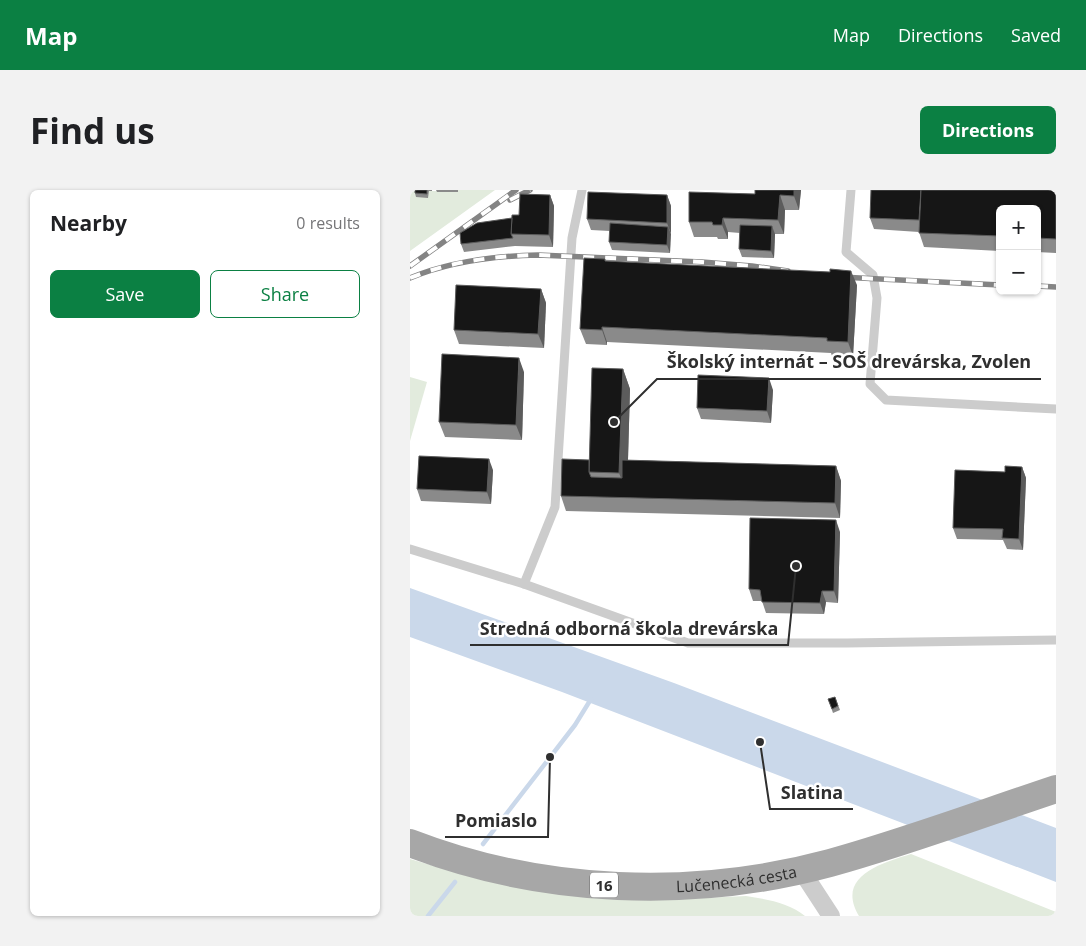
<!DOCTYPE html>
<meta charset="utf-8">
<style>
body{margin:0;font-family:"Open Sans",sans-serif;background:#f2f2f2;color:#202124}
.controls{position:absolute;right:15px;top:15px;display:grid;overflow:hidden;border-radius:8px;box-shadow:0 1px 4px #0004}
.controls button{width:45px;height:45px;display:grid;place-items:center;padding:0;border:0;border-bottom:1px solid #e0e0e0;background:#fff;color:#202124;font:25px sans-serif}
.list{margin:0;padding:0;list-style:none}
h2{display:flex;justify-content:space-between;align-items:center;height:65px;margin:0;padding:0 20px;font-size:21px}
h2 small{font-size:16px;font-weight:400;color:#757577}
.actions{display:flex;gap:10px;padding:15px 20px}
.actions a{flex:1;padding:11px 0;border:1px solid #0b8043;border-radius:8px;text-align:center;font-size:18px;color:#0b8043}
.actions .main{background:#0b8043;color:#fff}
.map{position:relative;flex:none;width:646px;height:726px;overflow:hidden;border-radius:8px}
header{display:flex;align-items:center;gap:30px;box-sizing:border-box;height:70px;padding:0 25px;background:#0b8043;color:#fff}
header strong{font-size:24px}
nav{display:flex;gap:28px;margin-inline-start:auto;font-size:18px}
.intro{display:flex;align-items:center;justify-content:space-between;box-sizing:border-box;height:120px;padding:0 30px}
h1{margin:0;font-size:35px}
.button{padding:12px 22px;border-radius:8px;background:#0b8043;color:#fff;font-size:18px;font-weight:700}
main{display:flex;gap:30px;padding:0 30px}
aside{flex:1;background:#fff;border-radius:8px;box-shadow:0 1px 4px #0004}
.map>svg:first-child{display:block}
</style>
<header>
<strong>Map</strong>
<nav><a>Map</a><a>Directions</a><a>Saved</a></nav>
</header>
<div class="intro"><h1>Find us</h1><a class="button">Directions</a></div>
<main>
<aside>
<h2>Nearby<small>0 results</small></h2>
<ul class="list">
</ul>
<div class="actions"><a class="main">Save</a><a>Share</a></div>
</aside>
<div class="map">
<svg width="646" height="726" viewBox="0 0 646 726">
<rect width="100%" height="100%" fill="#fff"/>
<g fill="#e2ebdd">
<path d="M0,0L48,2V0H85L0,61Z"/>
<path d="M0,187L17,192L0,251Z"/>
<path d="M501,664L646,722V726H449C425,686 472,673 501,664Z"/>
<path d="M0,669L65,688L249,710L336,706C356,709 380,713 395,726H0Z"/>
</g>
<path fill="#cad8ea" d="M0,398L264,493L646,638V692L152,502L0,447Z"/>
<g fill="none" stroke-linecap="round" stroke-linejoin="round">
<g stroke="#cad8ea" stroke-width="4.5">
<path d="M73,654L165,535L181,509"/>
<path d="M18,726L45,692"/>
</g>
<g stroke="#ccc" stroke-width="9">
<path d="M441,0L436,62L463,85L467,108L460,194L476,210L646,219"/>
<path d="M0,359L114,394L278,453H437L646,450"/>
<path d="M114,394L145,317L162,48L172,0"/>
</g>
<path stroke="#ccc" stroke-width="18" d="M391,680L421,726"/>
<path stroke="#a7a7a7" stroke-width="28" id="s1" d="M0,653C132,704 283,710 420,673C496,652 571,624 646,599"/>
<g stroke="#848484" stroke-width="5.5">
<g id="rail">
<path d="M100,10L120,0"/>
<path d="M0,76L106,0"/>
<path d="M430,87L590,95"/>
<path d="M0,88C41,71 85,66 128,65L292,72L342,76L378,81"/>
<path d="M627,96L646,97"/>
</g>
</g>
<use href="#rail" stroke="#fff" stroke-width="4" stroke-dasharray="11" stroke-linecap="butt"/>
</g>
<g fill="#8a8a8a">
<path d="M5,0H22V1H19L18,8L6,7L5,3Z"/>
<path d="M26,0H48V2H27Z"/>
<path d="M345,0H391L389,20H375L374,44H365L364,68L332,67L329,59L330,43L318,42V49H308L307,47H284L279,32L345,4Z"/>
<path d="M646,0V63L627,62V19H590V61L514,57L509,42L464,39L460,28Z"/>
<path d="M140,5L144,16L143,57L105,56L54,62L51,54L109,25Z"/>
<path d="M257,5L261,16L260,63L202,60L199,52L200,41L181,40L177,29Z"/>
<path d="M196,71L447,95L443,166H422L421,163L197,152V155L176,154L170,139Z"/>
<path d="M131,99L136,113L134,158L49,154L44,140Z"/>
<path d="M213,179L220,199L218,270L426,276L431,291L430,328L156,321L151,306L179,270Z"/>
<path d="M114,182L112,250L35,247L29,232Z"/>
<path d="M363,200L361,233L291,229L287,218Z"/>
<path d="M612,277L616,288L613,360L597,359L593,350L547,349L543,338L595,282Z"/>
<path d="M83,280L81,314L11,311L7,299Z"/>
<path d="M430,342L428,413L416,412L414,424L356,423L352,411H343L339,399Z"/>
<path d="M425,507L430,520L423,523L418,509Z"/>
</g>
<g fill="#5c5c5c">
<path d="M384,0H391L389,20L384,6Z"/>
<path d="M140,5L144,16L143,57L139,45Z"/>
<path d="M257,5L261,16V44L257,33Z"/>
<path d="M370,5L375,20L374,44L368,30Z"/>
<path d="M313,28L318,42V49L312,35Z"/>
<path d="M362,36L365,44L364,68L361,61Z"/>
<path d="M258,37L261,44L260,63L257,55Z"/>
<path d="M441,81L447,95L443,166L438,152Z"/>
<path d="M131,99L136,113L134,158L128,144Z"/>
<path d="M192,137L197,152V155L192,140Z"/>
<path d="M109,168L114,182L112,250L106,235Z"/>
<path d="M213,179L220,199L217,303L209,283Z"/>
<path d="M359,188L363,200L361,233L357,221Z"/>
<path d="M79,269L83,280L81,314L77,302Z"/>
<path d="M426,276L431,291L430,328L425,313Z"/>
<path d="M612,277L616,288L613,360L609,349Z"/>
<path d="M426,330L430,342L428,413L424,401Z"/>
<path d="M412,401L416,412L414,424L410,413Z"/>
</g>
<g fill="#161616" stroke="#5c5c5c">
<path d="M5,0H17V4L5,3Z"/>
<path d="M345,0H384V6L370,5L368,30L313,28L312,35H303L302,32H279V2L345,4Z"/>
<path d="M461,0H511L509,30L460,28Z"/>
<path d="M511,0H646V49L627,48V19H590V46L509,43Z"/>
<path d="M178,2L257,5V33L177,29Z"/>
<path d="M110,4L140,5L139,45L101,44L102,25H109Z"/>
<path d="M102,28L101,44L103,48L51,54L50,43L67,33Z"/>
<path d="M200,33L258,37L257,55L199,52Z"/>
<path d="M330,35L362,36L361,61L329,59Z"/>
<path d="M174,68L195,69V71L420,82V79L441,81L438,152L417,151V148L192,137V140L170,139Z"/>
<path d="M46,95L131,99L128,144L44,140Z"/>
<path d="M32,164L109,168L106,235L29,232Z"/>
<path d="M182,178L213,179L209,283L179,282Z"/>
<path d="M288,185L359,188L357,221L287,218Z"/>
<path d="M9,266L79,269L77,302L7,299Z"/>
<path d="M152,269L179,270V282L181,287L212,288V270L426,276L425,313L151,306Z"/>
<path d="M595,276L612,277L609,349L592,348L593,339L543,338L545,280L595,282Z"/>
<path d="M340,328L426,330L424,401H412L410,413L352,412L350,400L339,399Z"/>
<path d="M425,507L428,516L422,519L418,509Z"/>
</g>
<g text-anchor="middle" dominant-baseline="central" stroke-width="5" stroke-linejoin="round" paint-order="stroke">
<rect fill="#fff" stroke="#6d6d6d" stroke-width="1" x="180" y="682.5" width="28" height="25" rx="4"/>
<g font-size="15" font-weight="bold" fill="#2f2f2f">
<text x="194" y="695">16</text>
</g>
<g font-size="16" fill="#2f2f2f" stroke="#fff">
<text stroke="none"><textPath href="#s1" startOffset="332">Lučenecká cesta</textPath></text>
</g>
</g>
<path fill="none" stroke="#2f2f2f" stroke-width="2" d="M204 232L247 189H631M386 376L378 455H60M350 552L360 619H443M140 567L138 647H35"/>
<g fill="#2f2f2f" stroke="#fff" stroke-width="2">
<circle cx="204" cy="232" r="5"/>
<circle cx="386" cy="376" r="5"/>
<circle cx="350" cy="552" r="5"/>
<circle cx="140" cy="567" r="5"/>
</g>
<g font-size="18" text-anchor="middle" font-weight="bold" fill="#2f2f2f" stroke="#fff" stroke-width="5" stroke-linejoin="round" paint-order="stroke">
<text x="439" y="178">Školský internát – SOŠ drevárska, Zvolen</text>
<text x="219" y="445">Stredná odborná škola drevárska</text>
<text x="402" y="609">Slatina</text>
<text x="86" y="637">Pomiaslo</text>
</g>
</svg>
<div class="controls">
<button>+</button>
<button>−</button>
</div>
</div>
</main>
